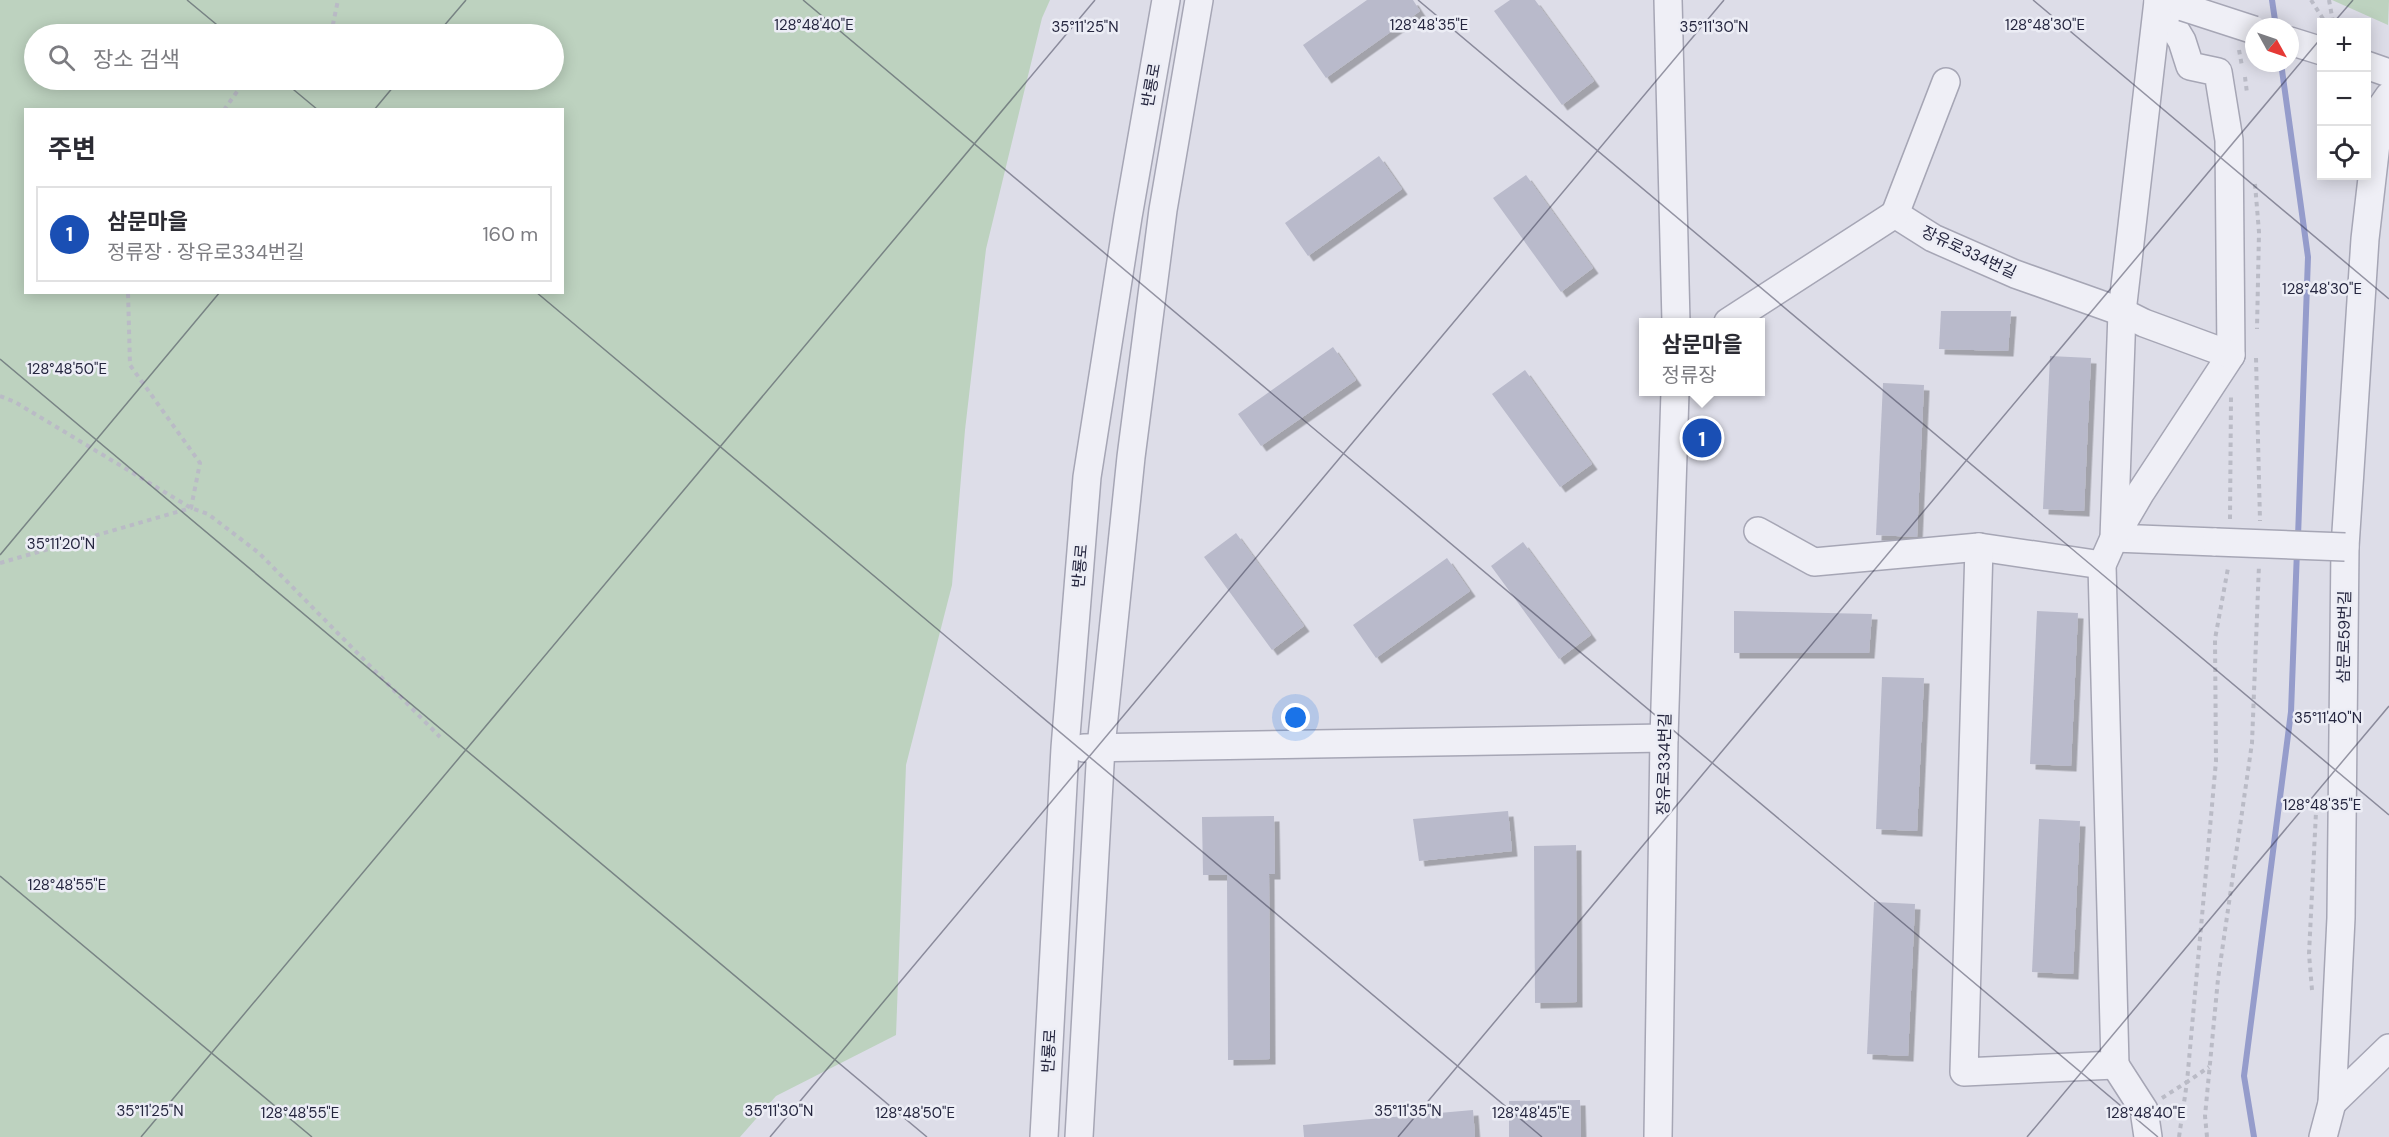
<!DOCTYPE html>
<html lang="ko">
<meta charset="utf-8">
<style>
body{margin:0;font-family:"DM Sans","Noto Sans KR",sans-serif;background:#f2f2f3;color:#2b2b33}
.controls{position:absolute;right:18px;top:18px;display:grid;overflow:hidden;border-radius:0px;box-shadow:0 3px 15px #0003}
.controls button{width:54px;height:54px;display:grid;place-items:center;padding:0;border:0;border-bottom:2px solid #e1e1e2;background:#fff;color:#2b2b33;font:30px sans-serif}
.compass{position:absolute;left:2245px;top:18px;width:54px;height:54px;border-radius:50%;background:#fff;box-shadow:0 3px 15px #0003;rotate:130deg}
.you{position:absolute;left:1296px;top:718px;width:21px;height:21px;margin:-15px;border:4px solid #fff;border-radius:50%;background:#1a73e8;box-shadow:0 0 0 9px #1a73e833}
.badge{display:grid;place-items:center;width:39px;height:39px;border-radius:50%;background:#d75737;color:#fff;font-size:20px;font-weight:700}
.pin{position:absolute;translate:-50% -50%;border:3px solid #fff;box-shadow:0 2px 6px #0006}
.popup{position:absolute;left:1639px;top:318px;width:126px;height:78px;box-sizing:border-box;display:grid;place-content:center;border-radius:0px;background:#fff;filter:drop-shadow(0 2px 4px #0005);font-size:20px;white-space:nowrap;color:#7c7c81}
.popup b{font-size:22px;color:#2b2b33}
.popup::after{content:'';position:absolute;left:50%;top:100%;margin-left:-12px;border:12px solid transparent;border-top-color:#fff}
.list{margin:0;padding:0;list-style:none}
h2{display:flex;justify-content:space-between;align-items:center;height:78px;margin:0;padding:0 24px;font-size:26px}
h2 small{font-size:20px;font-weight:400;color:#7c7c81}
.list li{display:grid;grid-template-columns:39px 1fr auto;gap:18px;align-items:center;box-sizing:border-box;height:96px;margin:0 12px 12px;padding:0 12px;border:2px solid #e1e1e2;border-radius:0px}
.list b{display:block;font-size:22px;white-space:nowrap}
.list p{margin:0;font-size:20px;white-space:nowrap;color:#7c7c81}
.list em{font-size:20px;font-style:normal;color:#7c7c81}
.icon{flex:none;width:33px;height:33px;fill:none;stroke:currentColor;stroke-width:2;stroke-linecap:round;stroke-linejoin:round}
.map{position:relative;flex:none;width:2389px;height:1137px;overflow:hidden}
.search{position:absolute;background:#fff;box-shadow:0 3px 15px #0003;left:24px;top:24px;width:540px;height:66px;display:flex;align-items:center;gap:15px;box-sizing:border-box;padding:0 21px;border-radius:33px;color:#7c7c81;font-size:22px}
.panel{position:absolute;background:#fff;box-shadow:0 3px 15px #0003;left:24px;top:108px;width:540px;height:186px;border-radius:0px}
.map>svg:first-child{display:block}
</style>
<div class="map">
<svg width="2389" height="1137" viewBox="0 0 2389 1137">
<defs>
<filter id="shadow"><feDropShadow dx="5.5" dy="5.5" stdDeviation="0" flood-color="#0004"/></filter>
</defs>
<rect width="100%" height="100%" fill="#dddde8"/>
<g fill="#bdd2bf" fill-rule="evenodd">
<path d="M0,0H1050L1042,18L986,249L965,430L952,585L906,765L896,1035L776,1096L740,1137H0ZM34,34H554V80H34ZM26,110H562V292H26Z"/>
<path d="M2332,0H2389L2388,25Z"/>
</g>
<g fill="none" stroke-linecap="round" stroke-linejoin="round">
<g stroke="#959ccb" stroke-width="6">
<path d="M2272,0L2276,27"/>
<path d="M2281,63L2308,257L2298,537"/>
<path d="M2254,1137L2244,1076L2291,712L2297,550"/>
</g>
</g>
<g fill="#b9bacb" filter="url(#shadow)">
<path d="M1367,0H1413L1420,11L1326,78L1303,45Z"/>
<path d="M1510,0H1535L1594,81L1562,105L1494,11Z"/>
<path d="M1379,156L1402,189L1308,256L1285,223Z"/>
<path d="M1526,175L1593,268L1561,292L1493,198Z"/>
<path d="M1941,311H2011L2008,351L1939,349Z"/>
<path d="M1333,347L1356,380L1261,446L1238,414Z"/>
<path d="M2050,356L2091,358L2084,511L2043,509Z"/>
<path d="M1525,370L1592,464L1560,487L1492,394Z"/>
<path d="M1883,383L1924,385L1917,537L1876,535Z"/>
<path d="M1236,533L1304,626L1272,650L1204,557Z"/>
<path d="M1523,542L1591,635L1559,659L1491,566Z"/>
<path d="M1447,558L1470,591L1376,658L1353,625Z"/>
<path d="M1734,611L1872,614L1869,653H1734Z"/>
<path d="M2037,611L2078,613L2071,766L2030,764Z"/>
<path d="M1882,677L1924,678L1917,831L1876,829Z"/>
<path d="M1508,811L1512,851L1419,861L1413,819Z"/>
<path d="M1274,816L1275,874H1269L1270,1059L1228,1060L1227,875H1203L1202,817Z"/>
<path d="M2039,819L2080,821L2073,974L2032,972Z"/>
<path d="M1576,845L1577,1002L1535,1003L1534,846Z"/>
<path d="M1874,902L1915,904L1908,1056L1867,1054Z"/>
<path d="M1580,1100L1581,1137H1509V1101Z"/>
<path d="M1473,1110L1475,1137H1304L1303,1125Z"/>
</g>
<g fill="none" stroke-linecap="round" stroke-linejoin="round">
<g stroke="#a6a6b5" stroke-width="30">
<g id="minor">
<path d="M1668,0L1676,322"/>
<path d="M2158,1L2182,41L2190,66L2218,72L2229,140L2231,355L2141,492L2114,538L2216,542"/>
<path d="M2290,41L2322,51"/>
<path d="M2366,65L2389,73"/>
<path d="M1895,214L1933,238L2015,274L2122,312L2144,323L2231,355"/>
<path d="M1895,214L1946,82"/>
<path d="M1728,322L1895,214"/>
<path d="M1758,531L1814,562L1979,547L2102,565"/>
<path d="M1979,547L1964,1072L2115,1065L2102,565L2114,538L2122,312L2158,1"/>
<path d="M1084,748L1664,738"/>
<path d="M2115,1065L2144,1110L2148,1137"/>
<path d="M2332,1103L2389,1048"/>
<path d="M1044,1137L1065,748L1087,477L1128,217L1166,0"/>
<path d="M1079,1137L1101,747L1131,457L1163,210L1199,0"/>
<path d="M1658,1137L1664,738L1675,392"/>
<path d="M2323,1137L2332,1103L2341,918L2345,547L2365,239L2380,109L2389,96"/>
</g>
</g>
<g stroke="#babbc6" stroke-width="4" stroke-dasharray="4.5 4.5" stroke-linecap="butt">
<path d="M2311,0L2325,22"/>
<path d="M2329,0L2333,22"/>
<path d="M331,34L338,0"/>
<path d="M2239,50L2242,66"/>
<path d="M2245,77L2247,93"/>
<path d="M224,110L241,86L255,80"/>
<path d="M2255,184L2259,232L2257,329"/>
<path d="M2256,358L2260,521"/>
<path d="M0,396L15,402L191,508L208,514L259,553L440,737"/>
<path d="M2230,519L2231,397"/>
<path d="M0,563L191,508L200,463L130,365L128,292"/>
<path d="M2312,990L2309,954L2316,812"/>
<path d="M2162,1098L2187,1082L2216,761L2215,639L2228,568"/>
<path d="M2179,1137L2187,1082L2209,1067"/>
<path d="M2207,1137L2205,1116L2218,979L2252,743L2259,565"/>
</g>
<use href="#minor" stroke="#efeff6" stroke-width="27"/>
<g stroke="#a6a6b5" stroke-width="30" stroke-linecap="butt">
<g id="minor-bridge">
<path d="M2183,7L2254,30"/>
<path d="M2216,542L2345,547"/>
</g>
</g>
<use href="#minor-bridge" stroke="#efeff6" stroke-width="27"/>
</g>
<path fill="none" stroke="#25263f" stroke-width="1.5" stroke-opacity="0.45" d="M187,0L228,34M803,0L2158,1137M1418,0L2389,815M2033,0L2389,299M2334,22L2353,0M437,34L466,0M282,80L318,110M374,110L399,80M536,292L1542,1137M0,359L927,1137M0,555L220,292M0,876L312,1137M141,1137L1095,0M770,1137L1724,0M1398,1137L2322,37M2027,1137L2389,706"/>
<g text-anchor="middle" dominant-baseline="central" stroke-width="5" stroke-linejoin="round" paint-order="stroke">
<g font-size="16" fill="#25263f" stroke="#ecedf5">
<text transform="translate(1151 85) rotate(-80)">반룡로</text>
<text transform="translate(1969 252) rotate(25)">장유로334번길</text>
<text transform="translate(1080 566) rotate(-85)">반룡로</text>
<text transform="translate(2344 637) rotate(-89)">삼문로59번길</text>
<text transform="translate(1664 764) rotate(-89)">장유로334번길</text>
<text transform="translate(1049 1051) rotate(-87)">반룡로</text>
</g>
</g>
<g font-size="15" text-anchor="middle" fill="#25263f" stroke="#ecedf5" stroke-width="5" stroke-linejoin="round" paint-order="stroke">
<text x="814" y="30">128°48'40"E</text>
<text x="1429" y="30">128°48'35"E</text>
<text x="2045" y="30">128°48'30"E</text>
<text x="1085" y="32">35°11'25"N</text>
<text x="1714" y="32">35°11'30"N</text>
<text x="2322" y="294">128°48'30"E</text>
<text x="67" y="374">128°48'50"E</text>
<text x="61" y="549">35°11'20"N</text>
<text x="2328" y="723">35°11'40"N</text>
<text x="2322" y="810">128°48'35"E</text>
<text x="67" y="890">128°48'55"E</text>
<text x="150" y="1116">35°11'25"N</text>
<text x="779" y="1116">35°11'30"N</text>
<text x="1408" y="1116">35°11'35"N</text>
<text x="300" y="1118">128°48'55"E</text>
<text x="915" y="1118">128°48'50"E</text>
<text x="1531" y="1118">128°48'45"E</text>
<text x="2146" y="1118">128°48'40"E</text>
</g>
</svg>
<div class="controls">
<button>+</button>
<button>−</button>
<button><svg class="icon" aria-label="locate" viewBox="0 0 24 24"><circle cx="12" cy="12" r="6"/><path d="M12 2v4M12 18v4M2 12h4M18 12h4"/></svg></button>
</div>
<svg class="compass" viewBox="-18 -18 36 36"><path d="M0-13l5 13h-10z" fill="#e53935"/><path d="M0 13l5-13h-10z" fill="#7c7c81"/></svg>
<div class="you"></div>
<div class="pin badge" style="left:1702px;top:438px;background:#1a4fb4">1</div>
<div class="popup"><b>삼문마을</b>정류장</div>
<div class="search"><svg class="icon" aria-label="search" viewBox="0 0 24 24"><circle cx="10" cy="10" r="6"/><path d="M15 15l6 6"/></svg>장소 검색</div>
<section class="panel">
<h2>주변<small></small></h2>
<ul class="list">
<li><span class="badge" style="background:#1a4fb4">1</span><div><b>삼문마을</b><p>정류장 · 장유로334번길</p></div><em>160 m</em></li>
</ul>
</section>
</div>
